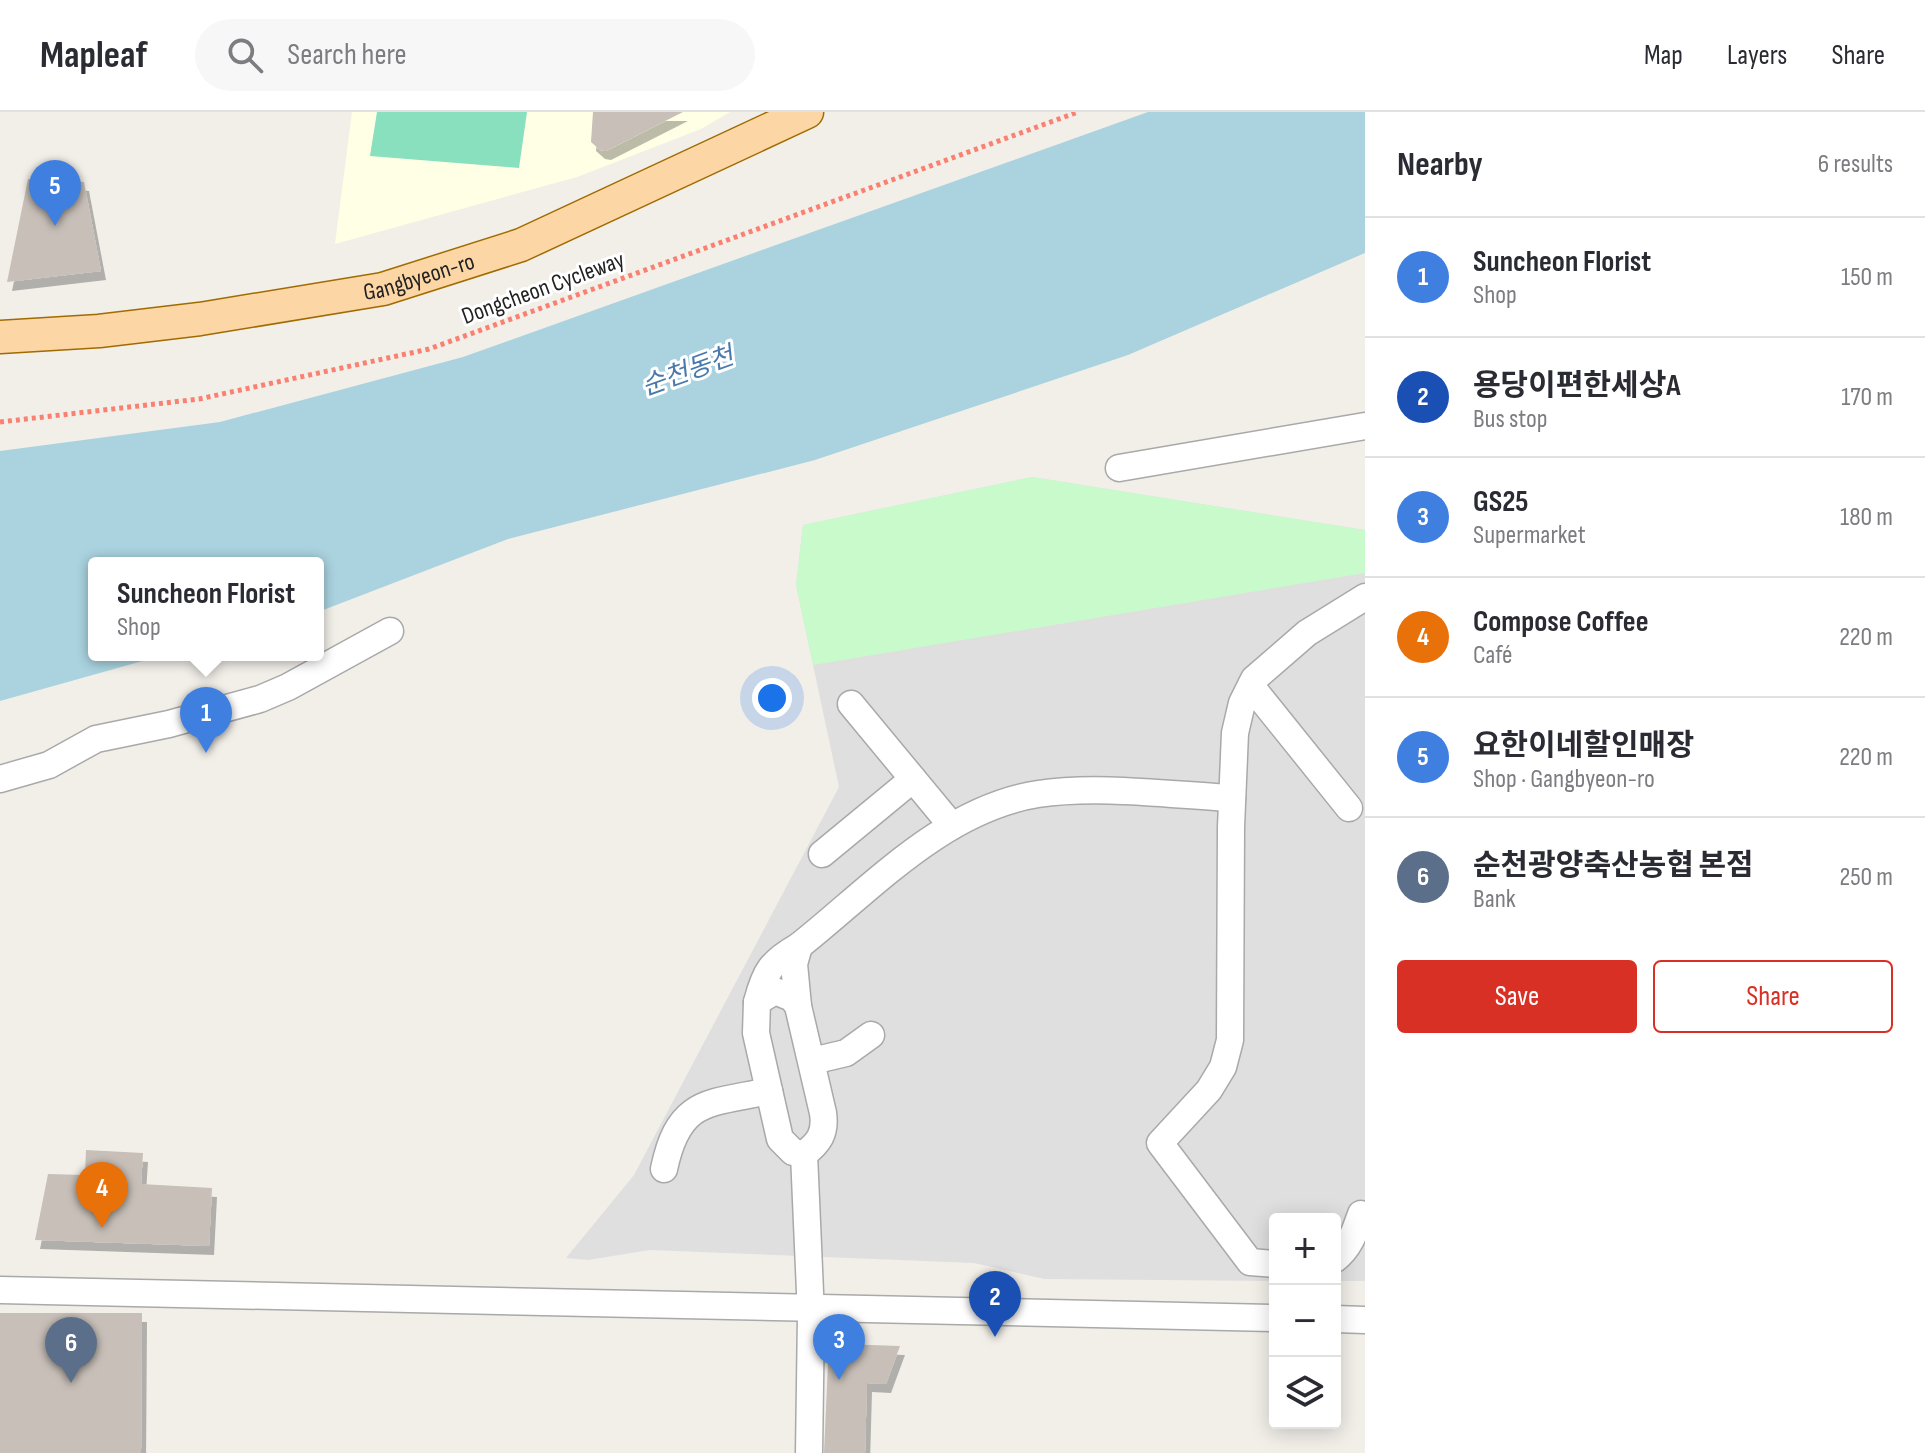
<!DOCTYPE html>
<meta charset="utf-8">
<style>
body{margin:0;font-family:"Sofia Sans Condensed","Noto Sans KR",sans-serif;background:#f7f7f7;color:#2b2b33}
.controls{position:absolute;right:24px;bottom:24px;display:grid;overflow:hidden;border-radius:8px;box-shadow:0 4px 20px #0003}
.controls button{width:72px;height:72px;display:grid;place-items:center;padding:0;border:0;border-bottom:2px solid #e1e1e2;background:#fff;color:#2b2b33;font:40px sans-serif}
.you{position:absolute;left:772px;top:586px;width:28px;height:28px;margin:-20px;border:6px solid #fff;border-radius:50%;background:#1a73e8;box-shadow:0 0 0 12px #1a73e833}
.badge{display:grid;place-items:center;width:52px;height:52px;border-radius:50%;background:#d93025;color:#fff;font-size:26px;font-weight:700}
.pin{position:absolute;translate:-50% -66px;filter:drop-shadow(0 2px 4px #0008)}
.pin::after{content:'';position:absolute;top:42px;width:28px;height:24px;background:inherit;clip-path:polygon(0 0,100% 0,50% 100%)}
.popup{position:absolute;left:88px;top:445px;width:236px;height:104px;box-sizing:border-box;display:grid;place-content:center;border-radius:8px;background:#fff;filter:drop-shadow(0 2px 6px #0005);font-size:26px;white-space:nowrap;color:#7c7c81}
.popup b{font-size:30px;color:#2b2b33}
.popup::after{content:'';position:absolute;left:50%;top:100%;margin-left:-16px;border:16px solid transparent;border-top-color:#fff}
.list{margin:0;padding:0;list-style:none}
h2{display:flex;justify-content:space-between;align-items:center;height:104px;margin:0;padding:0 32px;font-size:34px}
h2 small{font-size:26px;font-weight:400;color:#7c7c81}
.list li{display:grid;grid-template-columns:52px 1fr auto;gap:24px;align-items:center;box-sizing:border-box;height:120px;padding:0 32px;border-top:2px solid #e1e1e2}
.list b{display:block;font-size:30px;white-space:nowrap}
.list p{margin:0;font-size:26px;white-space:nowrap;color:#7c7c81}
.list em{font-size:26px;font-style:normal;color:#7c7c81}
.actions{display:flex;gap:16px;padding:24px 32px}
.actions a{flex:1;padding:18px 0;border:2px solid #d93025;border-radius:8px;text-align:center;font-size:28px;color:#d93025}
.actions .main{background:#d93025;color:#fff}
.icon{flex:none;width:44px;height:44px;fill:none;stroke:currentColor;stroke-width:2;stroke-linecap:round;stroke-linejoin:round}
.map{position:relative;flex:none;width:1365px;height:1341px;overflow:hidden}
header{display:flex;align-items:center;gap:48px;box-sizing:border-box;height:112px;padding:0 40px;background:#fff;border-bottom:2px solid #e1e1e2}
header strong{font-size:38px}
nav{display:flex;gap:44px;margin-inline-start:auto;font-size:28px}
.search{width:560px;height:72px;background:#f7f7f7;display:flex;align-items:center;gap:20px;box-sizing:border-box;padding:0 28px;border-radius:44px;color:#7c7c81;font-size:30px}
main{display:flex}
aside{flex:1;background:#fff}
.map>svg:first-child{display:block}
</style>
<header>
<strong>Mapleaf</strong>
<div class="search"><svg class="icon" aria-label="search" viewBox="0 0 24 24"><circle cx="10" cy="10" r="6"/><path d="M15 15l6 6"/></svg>Search here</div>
<nav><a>Map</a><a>Layers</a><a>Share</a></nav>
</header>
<main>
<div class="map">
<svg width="1365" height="1341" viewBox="0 0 1365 1341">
<defs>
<filter id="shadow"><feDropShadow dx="5" dy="9" stdDeviation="0" flood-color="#0004"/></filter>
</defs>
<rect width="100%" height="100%" fill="#f2efe9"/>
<path fill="#e0dfdf" d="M1032,365L1365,418V1169H1335V1107H1275V1169L1044,1167L974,1151L650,1138L588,1148L566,1146L634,1063L839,675L796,473L803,413Z"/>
<path fill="#ffffe5" d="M352,0H730L701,17L577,65L335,132Z"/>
<path fill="#c8facc" d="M1032,365L1365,418V461L813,553L796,473L803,413Z"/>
<path fill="#88e0be" d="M377,0H527L519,56L370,44Z"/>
<path fill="#aad3df" d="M1148,0H1365V141L1128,243L815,348L508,427L318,500V451H94V543H164L0,589V339L220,310L463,245Z"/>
<g fill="#c7bfb8" filter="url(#shadow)">
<path d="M593,0H683L606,39L600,38L591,30Z"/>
<path d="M28,67L84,70L101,159L7,170Z"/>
<path d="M86,1038L143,1041L141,1072L212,1076L209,1134L35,1128L48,1062L85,1063Z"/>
<path d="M0,1201H142L141,1341H0Z"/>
<path d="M841,1232L900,1234L886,1272L867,1271L865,1341H824L828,1251Z"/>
</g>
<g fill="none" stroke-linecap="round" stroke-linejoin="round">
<g stroke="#a9a9a9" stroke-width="29">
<g id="minor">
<path d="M1119,356L1365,314"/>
<path d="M1251,574L1349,696"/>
<path d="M851,592L952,714"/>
<path d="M0,667L49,653L96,627L169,612L260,587L288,575L390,519"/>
<path d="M822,742L913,667"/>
<path d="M799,834C871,777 943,697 1038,682C1098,673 1171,683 1232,686"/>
<path d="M775,879L792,886L798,894L823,1001C826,1021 819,1031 804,1042L793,1040L780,1027L756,921L757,890Z"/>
<path d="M757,890C765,859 771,850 799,834L794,852L798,894"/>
<path d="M812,949L846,941L871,923"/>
<path d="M804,1042L811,1203L809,1341"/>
<path d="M664,1057C679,986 708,992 769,979"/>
<path d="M1335,1147C1350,1136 1355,1119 1361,1102"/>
<path d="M1275,1152L1250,1150L1160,1031L1209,978L1223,955L1230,928L1231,715L1235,621L1242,591L1254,567L1307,521L1365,485"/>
<path d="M0,1178L1275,1206"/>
<path d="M1335,1207L1365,1208"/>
</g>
</g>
<g stroke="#a06b00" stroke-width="35">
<g id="major">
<path id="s1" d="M0,225L99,219L200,207L383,177L521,133L807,0"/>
</g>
</g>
<path stroke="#fa8072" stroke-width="5" stroke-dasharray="4 4" stroke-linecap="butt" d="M0,310L199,287L429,237L1078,0"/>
<use href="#minor" stroke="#fff" stroke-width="26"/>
<use href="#major" stroke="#fcd6a4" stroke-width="32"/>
</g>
<g text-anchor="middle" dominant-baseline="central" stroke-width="6" stroke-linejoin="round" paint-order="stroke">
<g font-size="24" fill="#222" stroke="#fff">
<text stroke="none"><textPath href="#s1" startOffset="424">Gangbyeon-ro</textPath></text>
<text transform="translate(543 176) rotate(-20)">Dongcheon Cycleway</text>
</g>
<g font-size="26" font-style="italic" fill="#4a7aab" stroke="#fff">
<text transform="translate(688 260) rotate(-20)">순천동천</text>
</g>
</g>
</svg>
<div class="controls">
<button>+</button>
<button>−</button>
<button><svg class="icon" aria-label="layers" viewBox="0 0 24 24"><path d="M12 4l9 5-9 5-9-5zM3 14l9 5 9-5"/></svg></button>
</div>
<div class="you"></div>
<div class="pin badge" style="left:206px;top:641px;background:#3f7fe0">1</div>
<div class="popup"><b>Suncheon Florist</b>Shop</div>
<div class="pin badge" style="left:995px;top:1225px;background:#1a4fb4">2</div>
<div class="pin badge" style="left:839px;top:1268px;background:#3f7fe0">3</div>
<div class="pin badge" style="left:102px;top:1116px;background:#e8710a">4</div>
<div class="pin badge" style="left:55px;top:114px;background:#3f7fe0">5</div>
<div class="pin badge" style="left:71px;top:1271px;background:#5c6f8a">6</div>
</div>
<aside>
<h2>Nearby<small>6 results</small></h2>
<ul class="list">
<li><span class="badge" style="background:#3f7fe0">1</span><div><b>Suncheon Florist</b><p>Shop</p></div><em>150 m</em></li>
<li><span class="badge" style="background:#1a4fb4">2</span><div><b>용당이편한세상A</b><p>Bus stop</p></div><em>170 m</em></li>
<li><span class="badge" style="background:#3f7fe0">3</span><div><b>GS25</b><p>Supermarket</p></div><em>180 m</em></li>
<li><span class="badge" style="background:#e8710a">4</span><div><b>Compose Coffee</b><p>Café</p></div><em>220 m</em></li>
<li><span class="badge" style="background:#3f7fe0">5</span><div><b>요한이네할인매장</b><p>Shop · Gangbyeon-ro</p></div><em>220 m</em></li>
<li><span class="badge" style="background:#5c6f8a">6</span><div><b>순천광양축산농협 본점</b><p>Bank</p></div><em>250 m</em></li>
</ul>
<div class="actions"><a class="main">Save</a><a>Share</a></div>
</aside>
</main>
